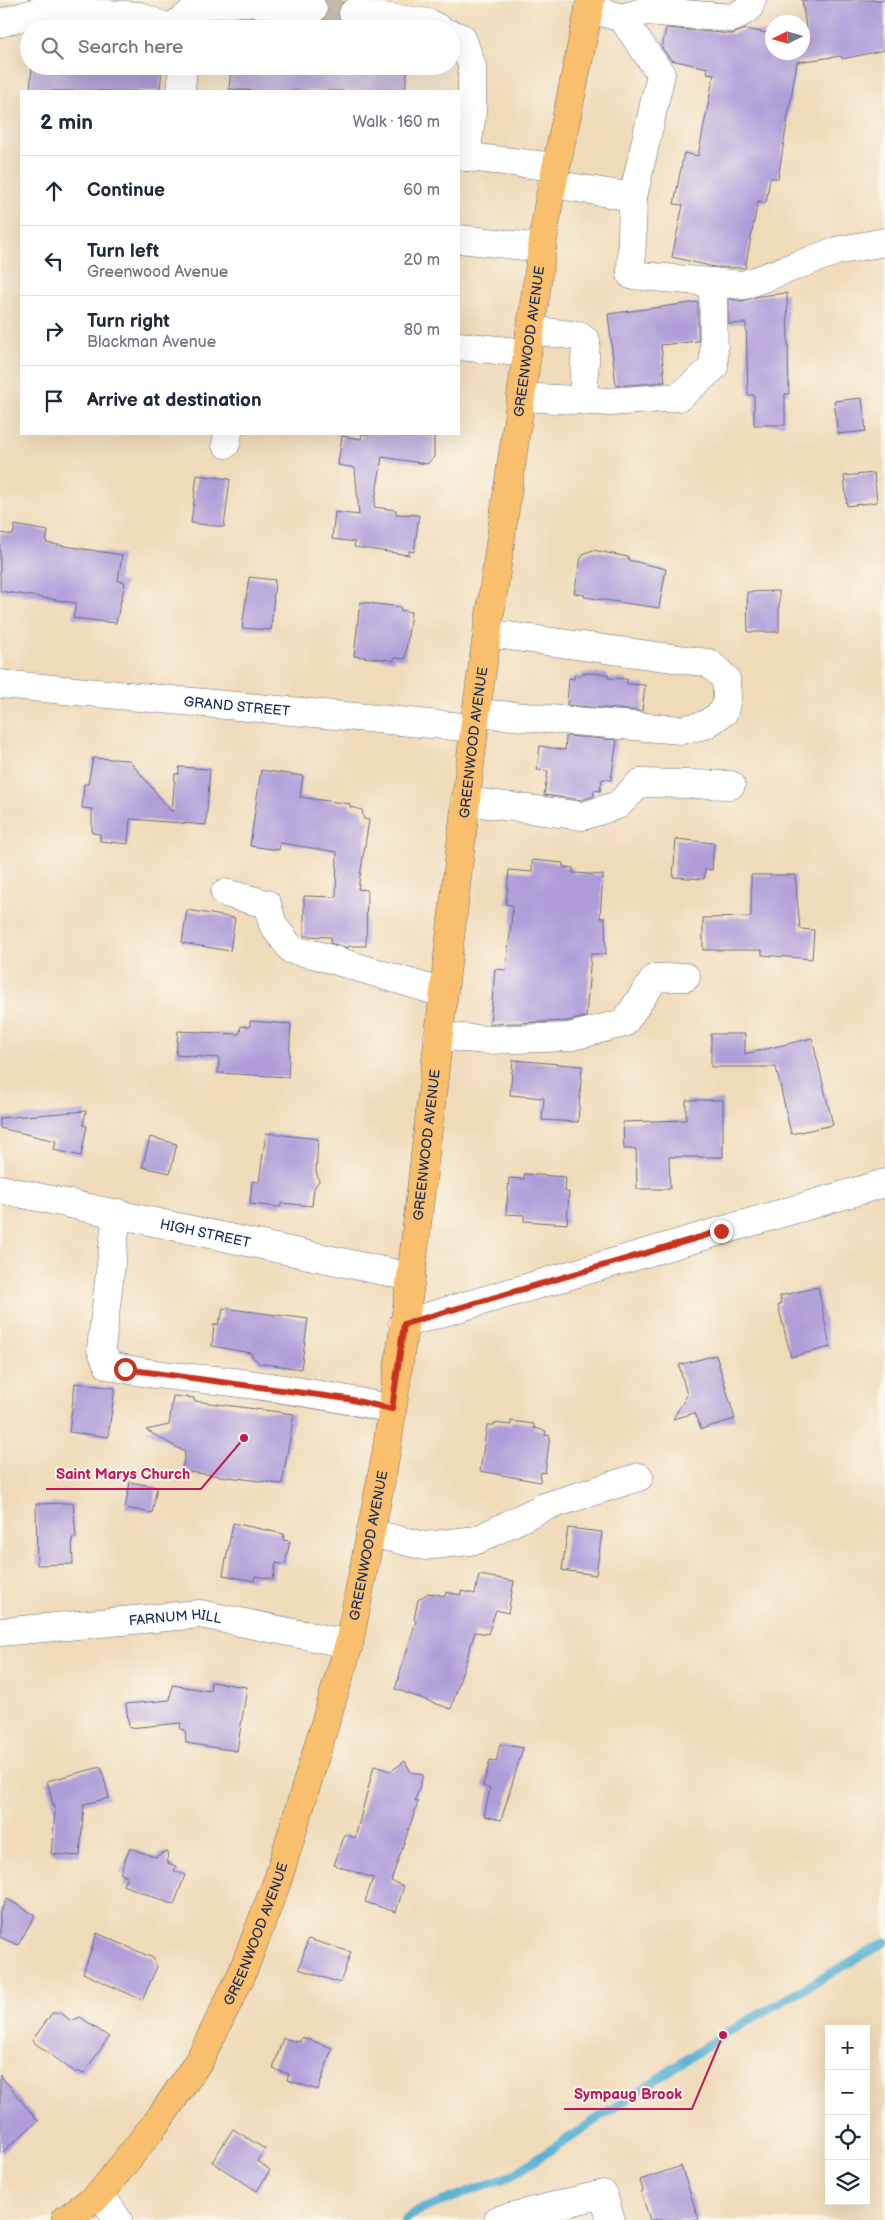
<!DOCTYPE html>
<meta charset="utf-8">
<style>
body{margin:0;font-family:"Balsamiq Sans",sans-serif;background:#f2f2f3;color:#1f2937}
.controls{position:absolute;right:15px;bottom:15px;display:grid;overflow:hidden;border-radius:0px;box-shadow:0 5px 20px #0002}
.controls button{width:45px;height:45px;display:grid;place-items:center;padding:0;border:0;border-bottom:1px solid #e0e1e3;background:#fff;color:#1f2937;font:25px sans-serif}
.compass{position:absolute;left:765px;top:15px;width:45px;height:45px;border-radius:50%;background:#fff;box-shadow:0 5px 20px #0002;rotate:265deg}
.stop{position:absolute;width:15px;height:15px;margin:-11px;border:4px solid #c8321e;border-radius:50%;background:#fff}
.stop.end{background:#c8321e;border-color:#fff;box-shadow:0 1px 5px #0008}
.list{margin:0;padding:0;list-style:none}
h2{display:flex;justify-content:space-between;align-items:center;height:65px;margin:0;padding:0 20px;font-size:21px}
h2 small{font-size:16px;font-weight:400;color:#747a83}
.list li{display:grid;grid-template-columns:32px 1fr auto;gap:15px;align-items:center;box-sizing:border-box;height:70px;padding:0 20px;border-top:1px solid #e0e1e3}
.list b{display:block;font-size:19px;white-space:nowrap}
.list p{margin:0;font-size:16px;white-space:nowrap;color:#747a83}
.list em{font-size:16px;font-style:normal;color:#747a83}
.icon{flex:none;width:28px;height:28px;fill:none;stroke:currentColor;stroke-width:2;stroke-linecap:round;stroke-linejoin:round}
.map{position:relative;flex:none;width:885px;height:2220px;overflow:hidden}
.search{position:absolute;background:#fff;box-shadow:0 5px 20px #0002;left:20px;top:20px;width:440px;height:55px;display:flex;align-items:center;gap:12px;box-sizing:border-box;padding:0 18px;border-radius:28px;color:#747a83;font-size:19px}
.panel{position:absolute;background:#fff;box-shadow:0 5px 20px #0002;left:20px;top:90px;width:440px;height:345px;border-radius:0px}
.map>svg:first-child{display:block}
</style>
<div class="map">
<svg width="885" height="2220" viewBox="0 0 885 2220">
<rect width="100%" height="100%" fill="#fbf7ec"/>
<filter id="ink" filterUnits="userSpaceOnUse"><feTurbulence type="fractalNoise" baseFrequency=".02" numOctaves="2"/><feDisplacementMap in="SourceGraphic" scale="10" xChannelSelector="R" yChannelSelector="G"/><feConvolveMatrix kernelMatrix="1 2 1 2 8 2 1 2 1" color-interpolation-filters="sRGB"/></filter>
<filter id="wash" filterUnits="userSpaceOnUse"><feTurbulence type="fractalNoise" baseFrequency=".0096" numOctaves="4" result="noise"/><feDisplacementMap in="SourceGraphic" scale="20" xChannelSelector="R" yChannelSelector="G"/><feGaussianBlur stdDeviation="1.12" result="paint"/><feColorMatrix in="noise" values="0 0 0 0 0 0 0 0 0 0 0 0 0 0 0 0 0 1.4 0 .05"/><feComposite in="paint" operator="in"/></filter>
<g filter="url(#wash)">
<rect width="100%" height="100%" fill="#f0dbb9"/>
<g fill="none" stroke-linecap="round" stroke-linejoin="round">
<path stroke="#55afd2" stroke-width="9" d="M405,2220L417,2211L513,2175L723,2035L885,1942"/>
</g>
<g id="blocks">
<g fill="#ae9dd9">
<path d="M325,0L343,2L338,10V18L344,26L353,29H235L236,18H244L319,23L325,19L328,11Z"/>
<path d="M802,0H885V50L842,59L841,56L797,62L778,178H770L766,203L758,201L745,268L714,267L672,257L683,205L674,204L684,153L698,156L714,74L707,73L708,68L671,60L662,48L666,28L732,34L746,29L772,34V52H802V39L808,40Z"/>
<path d="M32,66H162L160,91H30Z"/>
<path d="M231,66H408L405,91H256L229,89Z"/>
<path d="M787,293L789,394H785V425H754V395H748L746,323L729,324V299L743,301L759,296Z"/>
<path d="M698,302V341L661,345L665,382L616,386L608,314Z"/>
<path d="M862,398L866,431L838,434L834,401Z"/>
<path d="M362,434H434V457L427,464L382,457L374,507L396,510V514L419,515L414,552L409,551V555L354,547L355,542L332,539L335,512L359,515L355,468L338,465L342,436L361,439Z"/>
<path d="M874,473L877,502L847,506L844,476Z"/>
<path d="M197,475L230,479L224,527L191,523Z"/>
<path d="M15,525L48,531L46,543L122,555L118,581L125,582L116,623L73,618L76,603L0,591V533L13,535Z"/>
<path d="M593,550L628,557L629,560L666,569L659,608L584,597L585,595L574,593L581,558L585,553Z"/>
<path d="M249,577L275,580L271,630L242,628Z"/>
<path d="M779,591V632H748L747,592Z"/>
<path d="M360,602L401,607L400,610L411,612L405,659L394,658V661L390,660L354,656Z"/>
<path d="M582,673L608,674V678L627,679V684L645,685L642,711L567,705L569,678L574,679L575,675L582,676Z"/>
<path d="M566,736L617,740L611,780L602,779L600,791L594,790V796L582,800L544,795L548,771L537,770L540,746L565,750Z"/>
<path d="M93,758L129,760L172,812L175,774H179V767L210,769L206,825L130,819L128,844L100,841V834L92,833V809L82,808L84,784H88Z"/>
<path d="M261,770L303,776L300,797L350,804V807L362,810L364,819L369,820L358,889L367,890L366,946H349L348,948L330,943L331,937L304,936V896L336,897L337,852L280,843L279,850L250,846Z"/>
<path d="M676,839L714,843L712,870L705,869L704,879L673,877Z"/>
<path d="M532,860L563,863V867L573,868V873L603,875L600,918H605L606,954H591L586,1017L567,1021L490,1024L495,969L506,970L513,905L506,904L509,870L532,872Z"/>
<path d="M751,875H795L800,929L814,930L812,959L762,955V950H703V918L751,917Z"/>
<path d="M187,910L235,918L230,951L182,943Z"/>
<path d="M250,1021L291,1024L288,1077L218,1073L219,1058L176,1055L178,1031L238,1034L240,1033L241,1026L250,1027Z"/>
<path d="M711,1034H745V1054L812,1038L833,1125L791,1134L776,1067H711Z"/>
<path d="M513,1060L582,1066L578,1122L542,1120L544,1098L510,1095Z"/>
<path d="M686,1100H723V1157H669L670,1189H637L636,1149H624L623,1122L686,1120Z"/>
<path d="M86,1111L83,1125L87,1126L81,1156L54,1150L56,1141L0,1128V1118Z"/>
<path d="M266,1133L318,1139L316,1171L319,1181L314,1188L312,1206L281,1203V1207L250,1204L252,1181L259,1182Z"/>
<path d="M150,1137L177,1144L170,1173L142,1167Z"/>
<path d="M524,1174L566,1177L565,1192H569L567,1224L524,1221V1215L506,1214L509,1178L524,1179Z"/>
<path d="M818,1287L830,1347L791,1357L778,1305L781,1304L780,1296Z"/>
<path d="M223,1308L308,1319L301,1369L259,1363L252,1356L251,1353L212,1346L214,1324L218,1325L219,1319H221Z"/>
<path d="M716,1355L735,1419L701,1429L695,1413L673,1419L687,1395L679,1365Z"/>
<path d="M75,1383L115,1388L108,1437L69,1432Z"/>
<path d="M173,1396L194,1398V1401L294,1414L282,1484L182,1471L185,1452L146,1430L169,1425Z"/>
<path d="M511,1421L534,1424V1428L546,1431L545,1435L550,1436L545,1473L541,1472L540,1482L480,1471L487,1425H494V1423L511,1425Z"/>
<path d="M130,1482L157,1487L152,1513L125,1508Z"/>
<path d="M73,1503L76,1538H72L73,1564L37,1565L36,1504Z"/>
<path d="M233,1523L284,1534L283,1540L290,1541L285,1565L276,1563L273,1579L255,1576L254,1581L223,1575Z"/>
<path d="M568,1528L602,1532L596,1575L562,1570Z"/>
<path d="M479,1575L514,1581L508,1613L496,1610L488,1634L475,1632L451,1709L395,1689L416,1621L414,1619L418,1600L428,1593L445,1596L446,1592L461,1595V1591L475,1594Z"/>
<path d="M211,1682L247,1687L237,1751L186,1743L185,1730L180,1729L181,1723L129,1728L126,1704L170,1700L172,1685L210,1691Z"/>
<path d="M500,1744L523,1748L501,1820L484,1816L490,1789L483,1786L490,1760L496,1762Z"/>
<path d="M405,1761L411,1772L423,1775L415,1801L418,1802L391,1881L404,1886L396,1912L365,1902L373,1878L334,1865L345,1834L355,1838L374,1766L391,1771Z"/>
<path d="M101,1767L109,1798L84,1804L80,1856L51,1854L55,1812L47,1781Z"/>
<path d="M130,1848L155,1857L167,1851L168,1863L176,1866L174,1871L185,1875L174,1905L123,1885L127,1876L120,1873Z"/>
<path d="M7,1899L35,1915L18,1945L0,1937V1912Z"/>
<path d="M97,1933L153,1958L157,1967L142,2000L83,1973Z"/>
<path d="M308,1939L351,1952L340,1983L299,1969Z"/>
<path d="M52,2013H61L71,2021L80,2017L109,2037L83,2074L78,2071L76,2073L32,2041Z"/>
<path d="M302,2037L332,2048L318,2090L287,2080L289,2074L273,2069L283,2038L300,2042Z"/>
<path d="M0,2075L38,2121L0,2154Z"/>
<path d="M233,2129L265,2149L257,2161L270,2170L257,2191L212,2162Z"/>
<path d="M681,2166L699,2220H650L641,2192L643,2191L640,2180Z"/>
</g>
</g>
</g>
<g filter="url(#ink)">
<use href="#blocks" fill-opacity="0" stroke="#666b7e" stroke-width="1"/>
<g fill="none" stroke-linecap="round" stroke-linejoin="round">
<path stroke="#c5b9a7" stroke-width="28" stroke-dasharray="28 14" stroke-linecap="butt" d="M313,9L353,13"/>
<g stroke="#666b7e" stroke-width="29">
<g id="minor">
<path d="M589,8L622,18L646,11L733,18L749,8L752,0"/>
<path d="M353,13L428,23L440,29"/>
<path d="M622,18L661,74L633,197"/>
<path d="M0,23L44,10L139,16L170,29"/>
<path d="M170,28L203,5L247,2L313,9"/>
<path d="M451,34L462,38L472,66V112L466,157"/>
<path d="M181,91L183,66"/>
<path d="M459,156L556,167"/>
<path d="M552,184L633,197L631,275L744,285L836,251L885,242"/>
<path d="M459,239L542,248"/>
<path d="M530,330L579,336L586,341L583,400"/>
<path d="M459,346L527,353"/>
<path d="M521,397L610,402L679,397L714,367L713,282"/>
<path d="M226,444L228,434"/>
<path id="s1" d="M0,684L474,728"/>
<path d="M476,713L681,730L705,725L724,712L727,698L726,679L709,663L487,633"/>
<path d="M465,801L583,816L618,805L640,783L731,785"/>
<path d="M225,893L267,904L273,925L292,950L317,955L443,993"/>
<path d="M438,1036L489,1040L569,1037L624,1023L655,978L686,977"/>
<path id="s2" d="M0,1189L411,1277"/>
<path d="M117,1213L101,1349L108,1365C146,1375 186,1377 225,1381C281,1388 337,1397 392,1409"/>
<path d="M403,1324L885,1183"/>
<path d="M370,1533L425,1546L477,1540L544,1507L639,1477"/>
<path id="s3" d="M0,1632L200,1614L349,1644"/>
<path d="M100,2194L118,2220"/>
<path d="M498,2220L603,2194L611,2220"/>
</g>
</g>
<g stroke="#666b7e" stroke-width="29">
<g id="major">
<path id="s4" d="M65,2220L100,2194L160,2118L200,2059L241,1976L278,1879L349,1644L386,1454L411,1277L476,713L548,206L591,0"/>
</g>
</g>
<use href="#minor" stroke="#fff" stroke-width="28"/>
<use href="#major" stroke="#f9bf6c" stroke-width="28"/>
</g>
</g>
<g fill="none" stroke-linecap="round" stroke-linejoin="round" filter="url(#ink)">
<path stroke="#c8321e" stroke-width="6" d="M125,1369L348,1399L392,1409L404,1324L721,1231"/>
</g>
<g text-anchor="middle" dominant-baseline="central" stroke-width="4" stroke-linejoin="round" paint-order="stroke">
<g font-size="14" fill="#1b2f5e" stroke="#fbf7ec">
<text stroke="none"><textPath href="#s4" startOffset="1969">GREENWOOD AVENUE</textPath></text>
<text stroke="none"><textPath href="#s1" startOffset="238">GRAND STREET</textPath></text>
<text stroke="none"><textPath href="#s4" startOffset="1564">GREENWOOD AVENUE</textPath></text>
<text stroke="none"><textPath href="#s4" startOffset="1159">GREENWOOD AVENUE</textPath></text>
<text stroke="none"><textPath href="#s2" startOffset="210">HIGH STREET</textPath></text>
<text stroke="none"><textPath href="#s4" startOffset="754">GREENWOOD AVENUE</textPath></text>
<text stroke="none"><textPath href="#s3" startOffset="176">FARNUM HILL</textPath></text>
<text stroke="none"><textPath href="#s4" startOffset="349">GREENWOOD AVENUE</textPath></text>
</g>
</g>
<path fill="none" stroke="#c2185b" stroke-width="2" d="M244 1438L201 1489H46M723 2035L692 2109H564"/>
<g fill="#c2185b" stroke="#fbf7ec" stroke-width="2">
<circle cx="244" cy="1438" r="5"/>
<circle cx="723" cy="2035" r="5"/>
</g>
<g font-size="15" text-anchor="middle" font-weight="bold" fill="#c2185b" stroke="#fbf7ec" stroke-width="4" stroke-linejoin="round" paint-order="stroke">
<text x="123" y="1479">Saint Marys Church</text>
<text x="628" y="2099">Sympaug Brook</text>
</g>
</svg>
<div class="controls">
<button>+</button>
<button>−</button>
<button><svg class="icon" aria-label="locate" viewBox="0 0 24 24"><circle cx="12" cy="12" r="6"/><path d="M12 2v4M12 18v4M2 12h4M18 12h4"/></svg></button>
<button><svg class="icon" aria-label="layers" viewBox="0 0 24 24"><path d="M12 4l9 5-9 5-9-5zM3 14l9 5 9-5"/></svg></button>
</div>
<svg class="compass" viewBox="-18 -18 36 36"><path d="M0-13l5 13h-10z" fill="#e53935"/><path d="M0 13l5-13h-10z" fill="#747a83"/></svg>
<div class="stop" style="left:125px;top:1369px"></div>
<div class="stop end" style="left:721px;top:1231px"></div>
<div class="search"><svg class="icon" aria-label="search" viewBox="0 0 24 24"><circle cx="10" cy="10" r="6"/><path d="M15 15l6 6"/></svg>Search here</div>
<section class="panel">
<h2>2 min<small>Walk · 160 m</small></h2>
<ul class="list">
<li><svg class="icon" aria-label="ahead" viewBox="0 0 24 24"><path d="M12 20V5M6 11l6-6 6 6"/></svg><div><b>Continue</b></div><em>60 m</em></li>
<li><svg class="icon" aria-label="left" viewBox="0 0 24 24"><path d="M17 20v-9H6M10 6l-5 5 5 5"/></svg><div><b>Turn left</b><p>Greenwood Avenue</p></div><em>20 m</em></li>
<li><svg class="icon" aria-label="right" viewBox="0 0 24 24"><path d="M7 20v-9h11M14 6l5 5-5 5"/></svg><div><b>Turn right</b><p>Blackman Avenue</p></div><em>80 m</em></li>
<li><svg class="icon" aria-label="arrive" viewBox="0 0 24 24"><path d="M6 21V4h12l-3 4 3 4H6"/></svg><div><b>Arrive at destination</b></div></li>
</ul>
</section>
</div>
